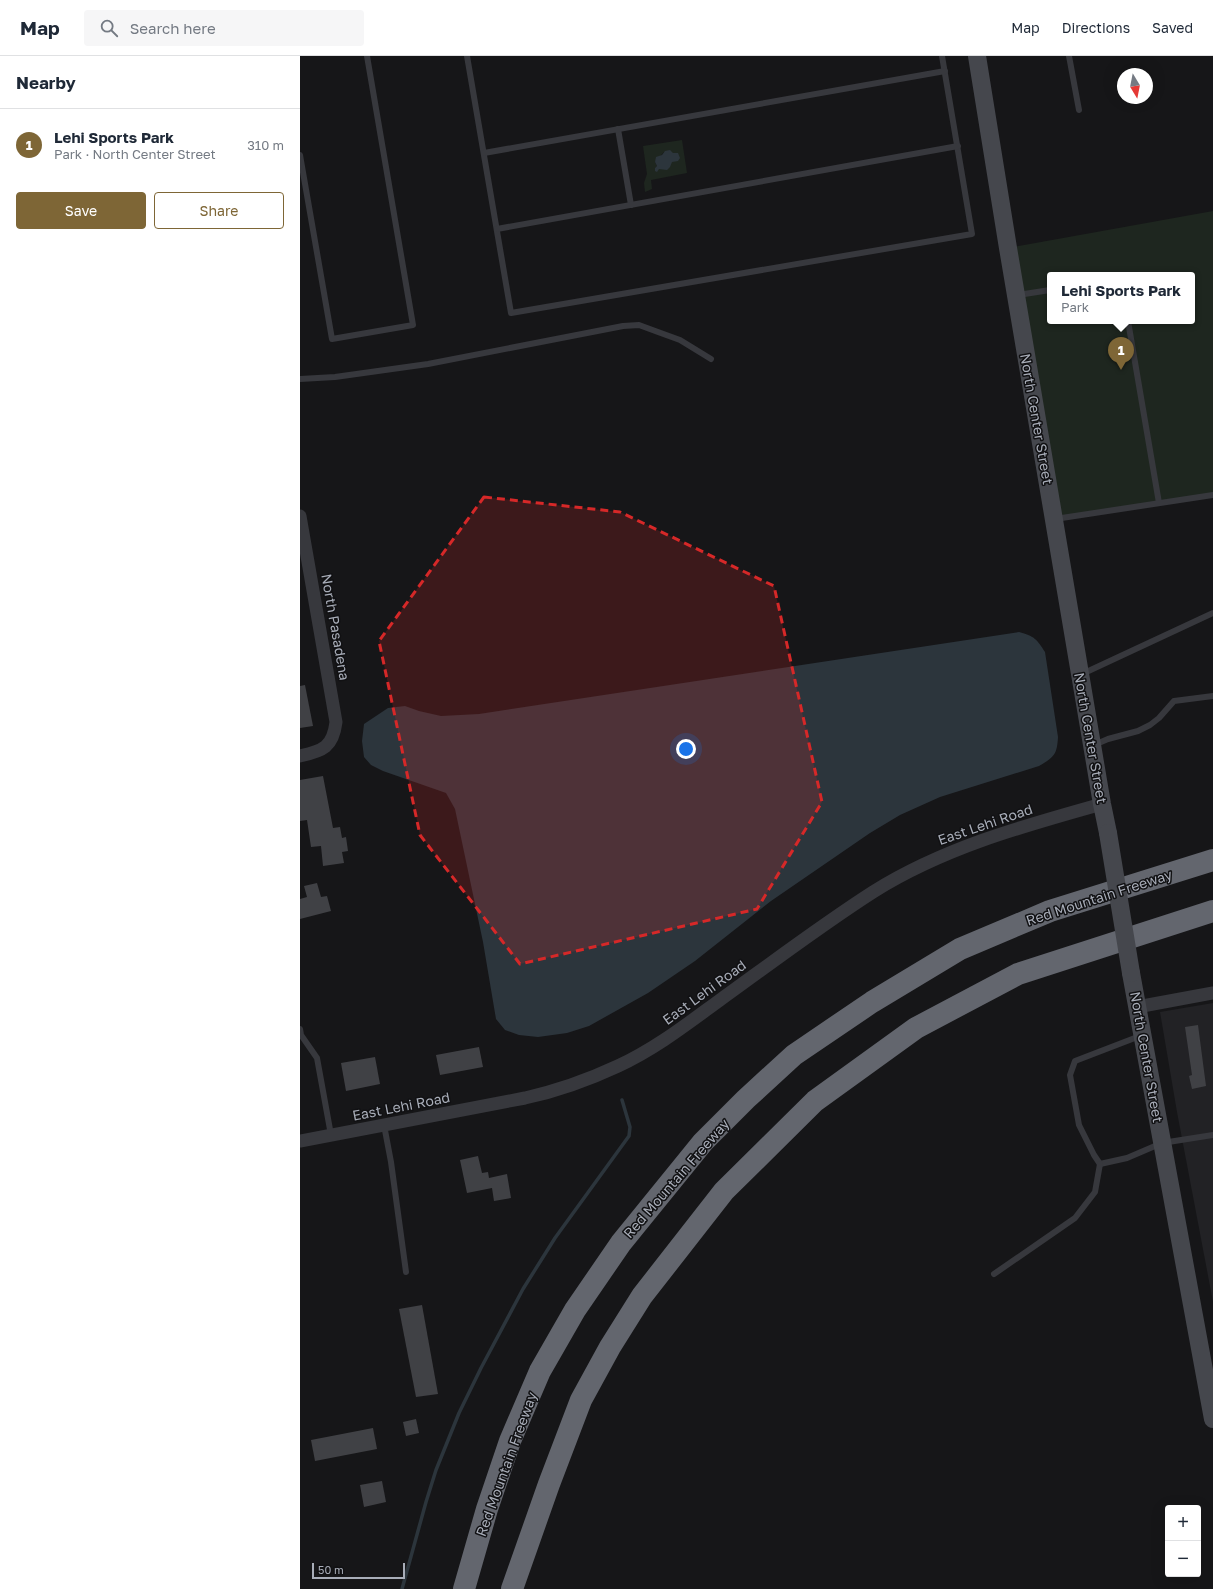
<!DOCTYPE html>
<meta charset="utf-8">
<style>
body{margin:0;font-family:"Golos Text",sans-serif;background:#f6f6f7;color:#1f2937}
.controls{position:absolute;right:12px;bottom:12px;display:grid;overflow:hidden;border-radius:4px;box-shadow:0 4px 16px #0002}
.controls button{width:36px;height:36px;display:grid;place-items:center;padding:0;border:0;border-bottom:1px solid #e0e1e3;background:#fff;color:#1f2937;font:20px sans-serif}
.compass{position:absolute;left:817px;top:12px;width:36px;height:36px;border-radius:50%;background:#fff;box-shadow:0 4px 16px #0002;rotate:170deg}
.scale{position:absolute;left:12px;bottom:10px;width:93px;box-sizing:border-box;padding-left:4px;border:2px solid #a8adb8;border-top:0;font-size:11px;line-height:14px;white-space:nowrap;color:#a8adb8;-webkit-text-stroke:3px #111113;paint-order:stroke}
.you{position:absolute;left:386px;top:693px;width:14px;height:14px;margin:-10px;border:3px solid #fff;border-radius:50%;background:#1a73e8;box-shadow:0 0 0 6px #1a73e833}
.badge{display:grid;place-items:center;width:26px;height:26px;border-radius:50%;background:#7e6636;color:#fff;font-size:13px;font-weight:700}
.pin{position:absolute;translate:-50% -33px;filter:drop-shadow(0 1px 2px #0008)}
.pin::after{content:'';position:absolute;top:21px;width:14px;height:12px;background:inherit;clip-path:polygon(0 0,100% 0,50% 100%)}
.popup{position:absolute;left:747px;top:216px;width:148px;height:52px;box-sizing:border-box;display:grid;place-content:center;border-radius:4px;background:#fff;filter:drop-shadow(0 1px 3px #0005);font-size:13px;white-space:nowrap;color:#747a83}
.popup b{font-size:15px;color:#1f2937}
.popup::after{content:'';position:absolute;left:50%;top:100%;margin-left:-8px;border:8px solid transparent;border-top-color:#fff}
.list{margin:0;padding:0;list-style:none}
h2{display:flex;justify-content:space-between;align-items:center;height:52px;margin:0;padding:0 16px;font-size:17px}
h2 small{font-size:13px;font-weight:400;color:#747a83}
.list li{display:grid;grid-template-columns:26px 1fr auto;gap:12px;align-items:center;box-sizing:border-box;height:72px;padding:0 16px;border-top:1px solid #e0e1e3}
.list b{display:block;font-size:15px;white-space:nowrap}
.list p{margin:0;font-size:13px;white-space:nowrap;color:#747a83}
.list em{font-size:13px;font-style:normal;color:#747a83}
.actions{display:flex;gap:8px;padding:12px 16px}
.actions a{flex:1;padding:9px 0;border:1px solid #7e6636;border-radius:4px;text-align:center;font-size:14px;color:#7e6636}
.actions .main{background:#7e6636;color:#fff}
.icon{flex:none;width:22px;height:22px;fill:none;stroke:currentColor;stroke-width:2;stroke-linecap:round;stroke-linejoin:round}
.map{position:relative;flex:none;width:913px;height:1533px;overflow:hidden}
header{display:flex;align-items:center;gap:24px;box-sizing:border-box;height:56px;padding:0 20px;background:#fff;border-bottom:1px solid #e0e1e3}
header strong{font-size:19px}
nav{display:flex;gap:22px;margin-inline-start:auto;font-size:14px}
.search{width:280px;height:36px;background:#f6f6f7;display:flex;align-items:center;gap:10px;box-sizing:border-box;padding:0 14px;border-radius:4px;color:#747a83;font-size:15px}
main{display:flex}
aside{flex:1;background:#fff}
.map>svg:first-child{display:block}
</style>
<header>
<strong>Map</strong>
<div class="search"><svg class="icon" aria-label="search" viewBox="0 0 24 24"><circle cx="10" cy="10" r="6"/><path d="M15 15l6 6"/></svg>Search here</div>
<nav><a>Map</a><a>Directions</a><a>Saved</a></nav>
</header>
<main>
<aside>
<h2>Nearby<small></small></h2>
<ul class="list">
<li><span class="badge">1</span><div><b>Lehi Sports Park</b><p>Park · North Center Street</p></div><em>310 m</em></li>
</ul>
<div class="actions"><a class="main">Save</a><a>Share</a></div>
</aside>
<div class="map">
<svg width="913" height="1533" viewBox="0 0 913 1533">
<rect width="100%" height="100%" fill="#161618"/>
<path fill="#222225" d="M913,947V1246L877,1056L860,956Z"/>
<g fill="#1e261f" fill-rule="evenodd">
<path d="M382,84L387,117L351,124L352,133L345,136L344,127L347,118L343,90ZM364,96L372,105L359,113L355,112L357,110L355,106Z"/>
<path d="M913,155V437L754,463L708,192ZM750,219H892V265H750Z"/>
</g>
<g fill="#2c353c">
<path d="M370,94L373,97H378L380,102L378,105L372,106L370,111L367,114L359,113L357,116L355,115V112L357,110L355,106L356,101L362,99L365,95Z"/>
<path d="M719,576C734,580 737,583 745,596L758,681C757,699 754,701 739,710L640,741L600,759L570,777L471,845L395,905L348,937L289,970L267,977L238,981L219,979L205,974L196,963L183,886L155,753L146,737L83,715L71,709L64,701L62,685L64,668L88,652L105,650L119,655L141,660L179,658Z"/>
</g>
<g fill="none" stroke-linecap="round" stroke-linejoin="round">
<path stroke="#2c353c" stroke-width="3.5" d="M102,1533L126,1446L136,1414L159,1357L181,1312L223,1233L255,1182L329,1080L330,1071L322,1044"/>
</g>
<g fill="#404145">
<path d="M5,629L13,670L0,672V630Z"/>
<path d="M23,720L33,772L40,771L42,782L46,781L48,795L42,796L44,807L23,810L21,790L11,791L7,764L0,765V724Z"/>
<path d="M17,827L21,841L27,840L31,855L0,863V843L7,841L4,830Z"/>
<path d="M898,969L906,1030L892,1033L889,1020L892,1019L885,971Z"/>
<path d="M179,991L183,1011L140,1019L136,999Z"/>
<path d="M75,1001L80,1028L46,1035L41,1007Z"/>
<path d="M178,1100L182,1117L188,1116L189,1122L207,1118L211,1142L194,1145L192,1132L167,1137L160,1104Z"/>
<path d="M122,1249L138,1338L116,1341L99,1253Z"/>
<path d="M116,1363L119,1377L106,1380L103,1366Z"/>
<path d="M73,1372L77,1393L15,1405L11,1384Z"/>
<path d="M82,1425L86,1446L64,1451L60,1429Z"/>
</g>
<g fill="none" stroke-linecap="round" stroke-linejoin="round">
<g stroke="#37383d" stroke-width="6">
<path d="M167,0L211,257L672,178L642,0"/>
<path d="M769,0L779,54"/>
<path d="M318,73L331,149"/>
<path d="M184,97L645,15"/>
<path d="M0,99L32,283L113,269L67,0"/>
<path d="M197,173L658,90"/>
<path d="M718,239L750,234"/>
<path d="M828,265L859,447"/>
<path d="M0,323L35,321L128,308L323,270L339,269L358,276L380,284L411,303"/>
<path d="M755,463L913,439"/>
<path d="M782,618L913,557"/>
<path d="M794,689L808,683L838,675L850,669L859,662L874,645L913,640"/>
<path d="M0,973L1,979L17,1002L31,1079"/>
<path d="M840,980L775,1005L770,1019L779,1069L794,1099L800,1108L827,1102L862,1087L913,1079"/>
<path d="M84,1069L91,1106L106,1216"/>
<path d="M694,1218L775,1162L795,1136L800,1108"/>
</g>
<g stroke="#37383d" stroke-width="13">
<path d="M0,460L36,666C33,691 23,695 0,700"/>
<path d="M837,951L913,937"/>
<path d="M0,1085L225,1042C257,1035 288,1024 318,1010C355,993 387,968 420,944C470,908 520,870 573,836C643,792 723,770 802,748"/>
</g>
<g stroke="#45474d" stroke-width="18">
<path d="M677,0L708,192L802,748L808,777"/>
<path d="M831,917L913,1363"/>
</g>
<g stroke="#63666e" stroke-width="22">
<path d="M164,1533L187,1453L210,1385L240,1315L275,1254L321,1187L403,1086L446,1043L494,999L572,946L660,893L750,855L913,804"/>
<path d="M212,1533L249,1428L281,1344L310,1291L342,1240L424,1135L515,1045L616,972L718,918L913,855"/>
</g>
<path stroke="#45474d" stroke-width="18" d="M808,777L831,917"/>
</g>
<path fill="#d62828" fill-opacity="0.2" stroke="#d62828" stroke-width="3" stroke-dasharray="8 5" stroke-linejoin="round" d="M184,441L320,456L474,530L522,746L457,853L220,908L120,779L79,585Z"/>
<g text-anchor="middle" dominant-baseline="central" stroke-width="3" stroke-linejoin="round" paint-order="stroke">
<g font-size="14" fill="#a8adb8" stroke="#111113">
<text transform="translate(737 363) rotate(80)">North Center Street</text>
<text transform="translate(36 571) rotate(80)">North Pasadena</text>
<text transform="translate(791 682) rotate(80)">North Center Street</text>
<text transform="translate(685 768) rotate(-19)">East Lehi Road</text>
<text transform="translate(799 841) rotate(-18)">Red Mountain Freeway</text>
<text transform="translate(404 936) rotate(-36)">East Lehi Road</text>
<text transform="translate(847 1001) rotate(80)">North Center Street</text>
<text transform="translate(101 1050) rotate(-11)">East Lehi Road</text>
<text transform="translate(376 1122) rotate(-49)">Red Mountain Freeway</text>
<text transform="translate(206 1408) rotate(-70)">Red Mountain Freeway</text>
</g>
</g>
</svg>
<div class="controls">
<button>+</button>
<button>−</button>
</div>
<svg class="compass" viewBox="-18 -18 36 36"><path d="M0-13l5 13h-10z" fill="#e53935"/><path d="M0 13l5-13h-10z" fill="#747a83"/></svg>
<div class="scale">50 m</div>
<div class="you"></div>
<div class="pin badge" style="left:821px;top:314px">1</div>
<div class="popup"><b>Lehi Sports Park</b>Park</div>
</div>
</main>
